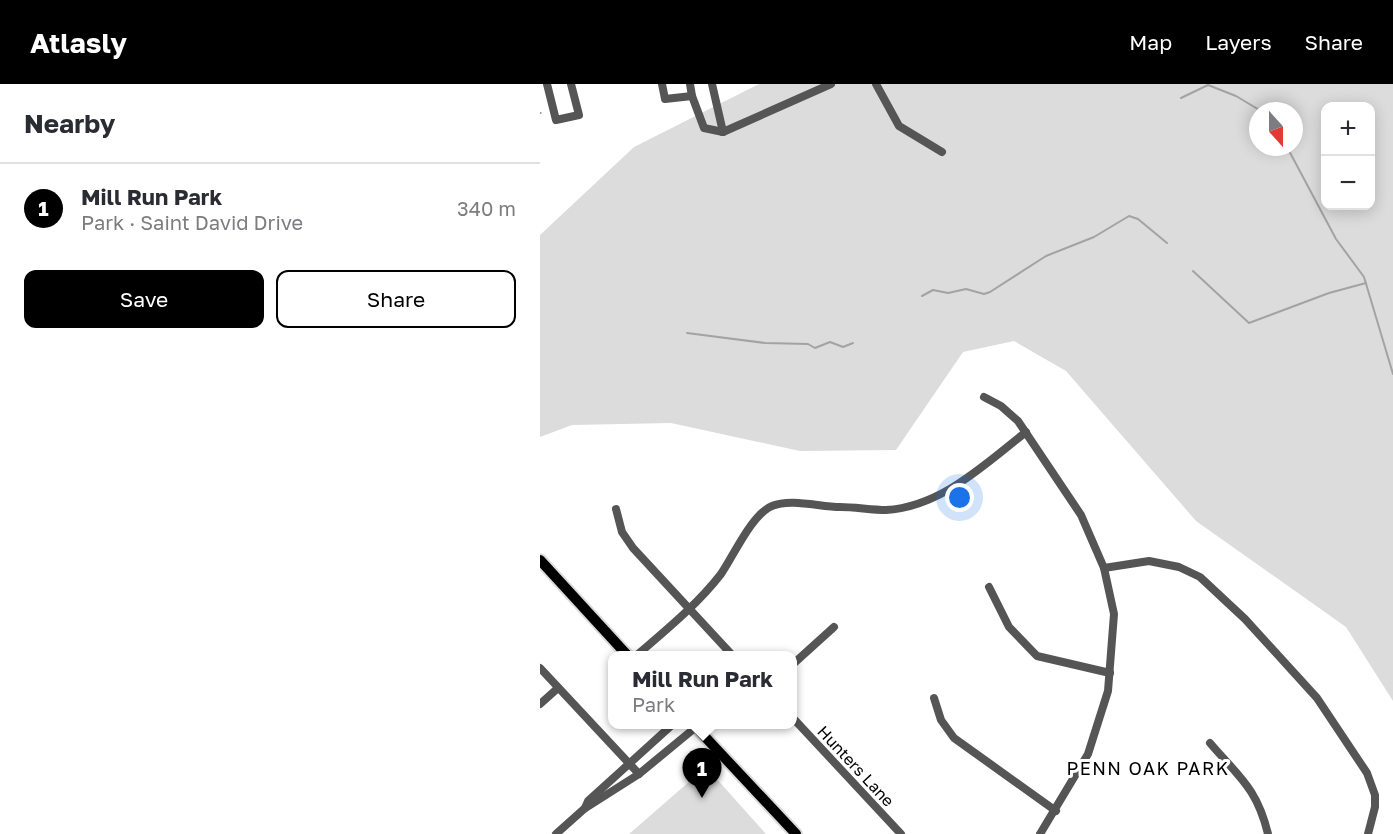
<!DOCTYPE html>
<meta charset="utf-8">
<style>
body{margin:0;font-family:"Golos Text",sans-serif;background:#f2f2f3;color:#2b2b33}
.controls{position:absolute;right:18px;top:18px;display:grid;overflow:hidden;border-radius:12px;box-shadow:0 3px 15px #0003}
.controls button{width:54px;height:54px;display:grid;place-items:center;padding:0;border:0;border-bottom:2px solid #e1e1e2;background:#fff;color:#2b2b33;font:30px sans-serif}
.compass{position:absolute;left:709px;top:18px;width:54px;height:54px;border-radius:50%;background:#fff;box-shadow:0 3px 15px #0003;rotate:159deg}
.you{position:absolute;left:420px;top:414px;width:21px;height:21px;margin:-15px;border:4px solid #fff;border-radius:50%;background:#1a73e8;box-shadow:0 0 0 9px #1a73e833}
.badge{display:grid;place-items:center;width:39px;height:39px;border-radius:50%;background:#000;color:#fff;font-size:20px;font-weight:700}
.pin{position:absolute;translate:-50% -50px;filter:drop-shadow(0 2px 3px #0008)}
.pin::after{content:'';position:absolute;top:32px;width:21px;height:18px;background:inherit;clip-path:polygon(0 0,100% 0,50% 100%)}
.popup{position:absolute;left:68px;top:567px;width:189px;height:78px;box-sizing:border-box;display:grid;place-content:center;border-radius:12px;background:#fff;filter:drop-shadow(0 2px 4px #0005);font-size:20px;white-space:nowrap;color:#7c7c81}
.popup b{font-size:22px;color:#2b2b33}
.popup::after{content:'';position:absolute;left:50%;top:100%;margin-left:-12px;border:12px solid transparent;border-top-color:#fff}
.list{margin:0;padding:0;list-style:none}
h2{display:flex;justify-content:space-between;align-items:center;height:78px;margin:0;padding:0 24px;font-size:26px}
h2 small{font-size:20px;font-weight:400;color:#7c7c81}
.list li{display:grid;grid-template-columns:39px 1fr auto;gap:18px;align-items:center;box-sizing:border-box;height:90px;padding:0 24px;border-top:2px solid #e1e1e2}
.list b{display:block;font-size:22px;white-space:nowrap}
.list p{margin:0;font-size:20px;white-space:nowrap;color:#7c7c81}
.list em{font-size:20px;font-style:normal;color:#7c7c81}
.actions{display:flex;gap:12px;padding:18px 24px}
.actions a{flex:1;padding:14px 0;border:2px solid #000;border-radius:12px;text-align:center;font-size:21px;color:#000}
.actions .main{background:#000;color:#fff}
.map{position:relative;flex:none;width:853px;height:750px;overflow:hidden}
header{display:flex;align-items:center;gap:36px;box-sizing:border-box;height:84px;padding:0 30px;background:#000;color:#fff}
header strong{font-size:28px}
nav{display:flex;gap:33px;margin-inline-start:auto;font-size:21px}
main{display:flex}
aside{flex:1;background:#fff}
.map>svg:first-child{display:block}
</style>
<header>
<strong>Atlasly</strong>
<nav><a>Map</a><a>Layers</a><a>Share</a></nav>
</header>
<main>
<aside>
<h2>Nearby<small></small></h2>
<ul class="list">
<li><span class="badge">1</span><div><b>Mill Run Park</b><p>Park · Saint David Drive</p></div><em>340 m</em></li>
</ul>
<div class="actions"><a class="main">Save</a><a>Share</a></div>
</aside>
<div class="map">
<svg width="853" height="750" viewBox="0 0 853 750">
<rect width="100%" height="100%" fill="#fff"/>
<g fill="#dcdcdc" fill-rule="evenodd">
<path d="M219,0H853V617L806,543L656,437L526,287L474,257L423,268L356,366L260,367L131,339L32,341L0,353V151L94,63ZM786,22H830V122H786ZM718,27H754V63H718Z"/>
<path d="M166,683L226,750H89L96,744Z"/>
</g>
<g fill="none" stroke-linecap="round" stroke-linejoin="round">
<g stroke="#a3a3a3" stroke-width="2">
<path d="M641,14L668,1L696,12L721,27"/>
<path d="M747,63L796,155L824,193L853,290"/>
<path d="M653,187L709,239L789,209L826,199"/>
<path d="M382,212L393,206L408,209L426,205L444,210L450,208L506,172L554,153L589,132L598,135L627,159"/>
<path d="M147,249L225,259L268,260L275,264L290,258L303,263L313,259"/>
</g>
<g stroke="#dbdbdb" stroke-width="14">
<g id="major">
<path d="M0,476L88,572"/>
<path d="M153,640L256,750"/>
</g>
</g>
<path stroke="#777" stroke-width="1.5" stroke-dasharray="1.5 3" stroke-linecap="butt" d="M0,29H2"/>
<g stroke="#555" stroke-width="8">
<path d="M7,0L16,36L39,31L31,0"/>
<path d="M122,0L125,15L152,12L150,0"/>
<path d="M172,0L183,48L291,0"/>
<path d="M336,0L359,42L402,68"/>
<path d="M152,12L164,44L183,48"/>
<path d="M444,313L461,322L478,337L541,431L564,484L574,530L568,607L548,670L500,750"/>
<path d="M76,425L82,448L93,464L193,572"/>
<path d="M564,484L609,477L639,483L660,493L705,535L777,614L827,689L835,711V723L828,750"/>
<path d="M449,503L469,543L497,572L570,589"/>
<path d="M96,572C126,546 157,521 181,490C194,471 212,430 232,422C251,414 280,423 300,423C315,423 331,426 346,426C401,423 445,380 486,348"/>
<path d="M252,581L294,543"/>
<path d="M0,584L99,690"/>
<path d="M394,614L401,636L414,654L516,727"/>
<path d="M0,620L18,604"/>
<path d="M252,633L361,750"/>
<path d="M670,659C699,693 717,704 728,750"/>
<path d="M45,724L48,717L133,640"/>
<path d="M16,750L44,725L99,690L156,643"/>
</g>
<use href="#major" stroke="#000" stroke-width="10"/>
</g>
<g text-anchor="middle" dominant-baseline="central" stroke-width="6" stroke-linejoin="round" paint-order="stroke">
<g font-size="16" fill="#000" stroke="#fff">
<text transform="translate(316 682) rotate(47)">Hunters Lane</text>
</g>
<g font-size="18" letter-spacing="1.5" fill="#000" stroke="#fff">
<text x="608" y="684">PENN OAK PARK</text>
</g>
</g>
</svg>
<div class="controls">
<button>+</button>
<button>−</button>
</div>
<svg class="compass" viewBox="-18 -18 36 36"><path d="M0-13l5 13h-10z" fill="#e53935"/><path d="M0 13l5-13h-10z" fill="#7c7c81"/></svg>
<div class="you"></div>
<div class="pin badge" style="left:162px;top:714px">1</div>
<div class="popup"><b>Mill Run Park</b>Park</div>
</div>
</main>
